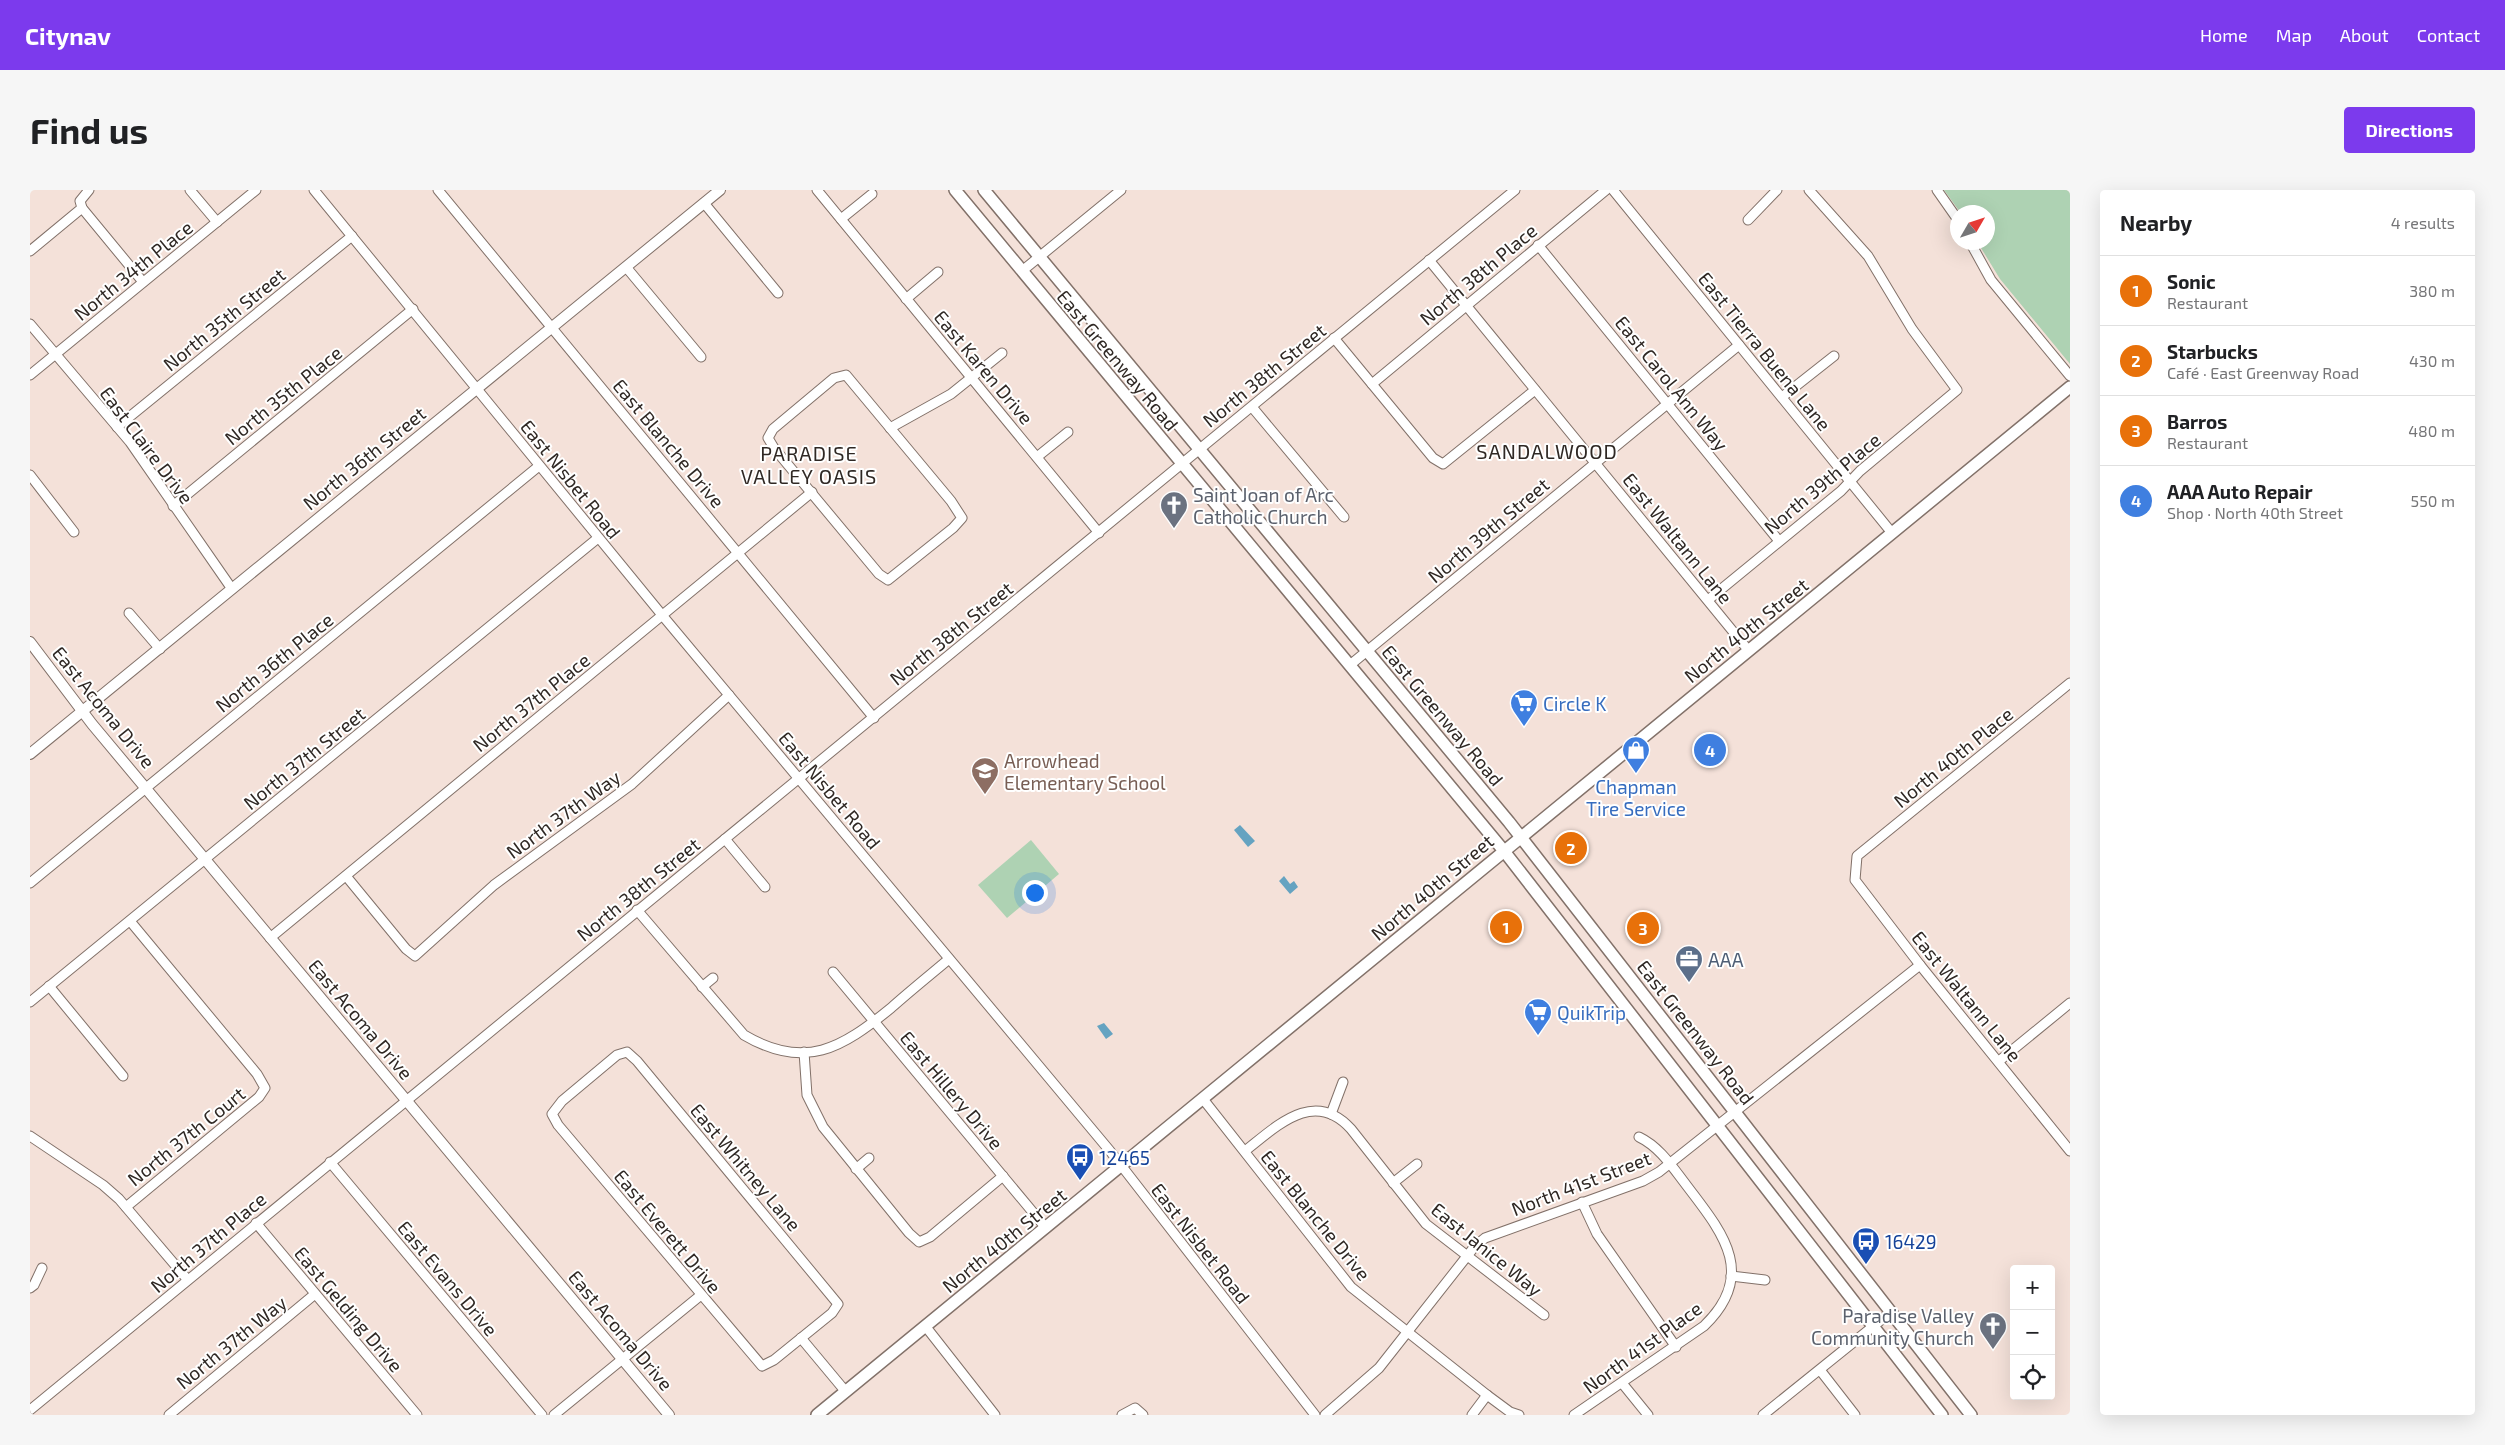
<!DOCTYPE html>
<meta charset="utf-8">
<style>
body{margin:0;font-family:"Exo 2",sans-serif;background:#f6f6f6;color:#202124}
.controls{position:absolute;right:15px;bottom:15px;display:grid;overflow:hidden;border-radius:5px;box-shadow:0 5px 20px #0002}
.controls button{width:45px;height:45px;display:grid;place-items:center;padding:0;border:0;border-bottom:1px solid #e0e0e0;background:#fff;color:#202124;font:25px sans-serif}
.compass{position:absolute;left:1920px;top:15px;width:45px;height:45px;border-radius:50%;background:#fff;box-shadow:0 5px 20px #0002;rotate:51deg}
.you{position:absolute;left:1004px;top:702px;width:18px;height:18px;margin:-12px;border:4px solid #fff;border-radius:50%;background:#1a73e8;box-shadow:0 0 0 8px #1a73e833}
.badge{display:grid;place-items:center;width:32px;height:32px;border-radius:50%;background:#7c3aed;color:#fff;font-size:16px;font-weight:700}
.pin{position:absolute;translate:-50% -50%;border:2px solid #fff;box-shadow:0 1px 5px #0006}
.list{margin:0;padding:0;list-style:none}
h2{display:flex;justify-content:space-between;align-items:center;height:65px;margin:0;padding:0 20px;font-size:21px}
h2 small{font-size:16px;font-weight:400;color:#757577}
.list li{display:grid;grid-template-columns:32px 1fr auto;gap:15px;align-items:center;box-sizing:border-box;height:70px;padding:0 20px;border-top:1px solid #e0e0e0}
.list b{display:block;font-size:19px;white-space:nowrap}
.list p{margin:0;font-size:16px;white-space:nowrap;color:#757577}
.list em{font-size:16px;font-style:normal;color:#757577}
.icon{flex:none;width:28px;height:28px;fill:none;stroke:currentColor;stroke-width:2;stroke-linecap:round;stroke-linejoin:round}
.map{position:relative;flex:none;width:2040px;height:1225px;overflow:hidden;border-radius:5px}
header{display:flex;align-items:center;gap:30px;box-sizing:border-box;height:70px;padding:0 25px;background:#7c3aed;color:#fff}
header strong{font-size:24px}
nav{display:flex;gap:28px;margin-inline-start:auto;font-size:18px}
.intro{display:flex;align-items:center;justify-content:space-between;box-sizing:border-box;height:120px;padding:0 30px}
h1{margin:0;font-size:35px}
.button{padding:12px 22px;border-radius:5px;background:#7c3aed;color:#fff;font-size:18px;font-weight:700}
main{display:flex;gap:30px;padding:0 30px}
aside{flex:1;background:#fff;border-radius:5px;box-shadow:0 5px 20px #0002}
.map>svg:first-child{display:block}
</style>
<header>
<strong>Citynav</strong>
<nav><a>Home</a><a>Map</a><a>About</a><a>Contact</a></nav>
</header>
<div class="intro"><h1>Find us</h1><a class="button">Directions</a></div>
<main>
<div class="map">
<svg width="2040" height="1225" viewBox="0 0 2040 1225">
<rect width="100%" height="100%" fill="#f4e1d9"/>
<g fill="#aed2b3">
<path d="M1914,0H2040V174L1970,89L1948,53L1958,52V22H1930Z"/>
<path d="M1001,650L1029,684L977,728L948,695Z"/>
</g>
<g fill="#65a3c1">
<path d="M1210,635L1225,651L1218,657L1204,640Z"/>
<path d="M1254,686L1260,694L1264,691L1268,697L1260,704L1249,691Z"/>
<path d="M1074,833L1083,844L1076,849L1067,836Z"/>
</g>
<g fill="none" stroke-linecap="round" stroke-linejoin="round">
<g stroke="#827169" stroke-width="11">
<g id="minor">
<path d="M160,0L187,32"/>
<path d="M284,0L632,425L1080,961L1285,1225"/>
<path d="M408,0L844,528"/>
<path d="M787,0L1069,343"/>
<path d="M1583,0L1862,343"/>
<path d="M1907,0L1928,30"/>
<path d="M674,13L748,103"/>
<path d="M52,18L113,92"/>
<path d="M811,29L842,4"/>
<path d="M1718,30L1747,0"/>
<path d="M1940,52L1961,90L2040,186"/>
<path d="M1508,55L1749,351"/>
<path d="M0,61L52,18L50,11L59,0"/>
<path d="M1399,70L1719,461"/>
<path d="M596,77L671,167"/>
<path d="M992,81L1091,0"/>
<path d="M876,109L908,82"/>
<path d="M0,134L100,252L202,399"/>
<path d="M1304,148L1403,268L1413,274L1505,200"/>
<path d="M0,185L226,0"/>
<path d="M816,185L921,311L932,328L923,338L858,390L849,384L744,258L738,248L743,239L804,188Z"/>
<path d="M1342,194L1576,0"/>
<path d="M1752,207L1804,166"/>
<path d="M1222,217L1314,327"/>
<path d="M87,237L322,46"/>
<path d="M860,238L921,204L972,163"/>
<path d="M1007,267L1038,242"/>
<path d="M0,285L44,342"/>
<path d="M143,316L383,119"/>
<path d="M1678,410L1811,301L1830,281L1927,200L1882,139L1838,66L1779,0"/>
<path d="M99,423L130,459"/>
<path d="M1320,475L1709,155"/>
<path d="M2040,493L1827,666L1825,690L1890,775L2040,961"/>
<path d="M695,649L735,697"/>
<path d="M316,686L376,759L385,766L464,695L602,594L699,505"/>
<path d="M0,693L509,276"/>
<path d="M607,720L714,845C775,881 812,858 861,818C880,801 900,785 919,769"/>
<path d="M240,748L782,302"/>
<path d="M803,782L1016,1038"/>
<path d="M19,796L93,886"/>
<path d="M672,797L683,788"/>
<path d="M0,812L568,348"/>
<path d="M597,862L607,871L808,1114L802,1123L744,1170L732,1176L528,935L522,924L532,911L587,865Z"/>
<path d="M774,862L777,905L793,937L879,1043L889,1052L900,1047L973,986"/>
<path d="M1969,871L2040,813"/>
<path d="M1173,909L1321,1097L1457,1205L1480,1222L1489,1225"/>
<path d="M1301,924L1313,892"/>
<path d="M0,946L73,995L89,1009L157,1089"/>
<path d="M1215,961C1247,936 1284,898 1321,939L1396,1034L1514,1125"/>
<path d="M300,972L512,1225"/>
<path d="M826,979L839,968"/>
<path d="M1363,993L1387,974"/>
<path d="M1552,1012L1567,1044L1646,1157"/>
<path d="M96,1017L229,907L235,898L227,884L100,731"/>
<path d="M226,1033L387,1225"/>
<path d="M1701,1086L1735,1090"/>
<path d="M0,1098L4,1095L12,1078"/>
<path d="M896,1137L965,1225"/>
<path d="M771,1148L816,1202"/>
<path d="M1790,1180L1825,1225"/>
<path d="M1592,1193L1618,1225"/>
<path d="M0,1220L1485,0"/>
<path d="M139,1225L285,1104"/>
<path d="M524,1225L671,1105"/>
<path d="M1092,1225L1105,1218L1113,1225"/>
<path d="M1295,1225L1349,1178L1445,1056L1455,1048L1613,991L1629,982L1890,775"/>
<path d="M1442,1225L1457,1205"/>
<path d="M1544,1225L1674,1136C1728,1084 1692,1042 1657,996C1643,978 1630,957 1609,947"/>
<path d="M1733,1225L1861,1122"/>
</g>
</g>
<g stroke="#827169" stroke-width="12">
<g id="tertiary">
<path d="M0,452L62,534L639,1225"/>
<path d="M0,564L690,0"/>
</g>
</g>
<g stroke="#827169" stroke-width="14">
<g id="secondary">
<path d="M925,0L1474,661L1912,1225"/>
<path d="M954,0L1479,632L1941,1225"/>
<path d="M787,1225L2040,197"/>
</g>
</g>
<use href="#minor" stroke="#fff" stroke-width="9"/>
<use href="#tertiary" stroke="#fff" stroke-width="10"/>
<use href="#secondary" stroke="#fff" stroke-width="11"/>
</g>
<defs>
<g id="church-pin" transform="scale(1.4375)"><path d="M0 17L-7.5 6A9.5 9.5 0 1 1 7.5 6Z" fill="#6b7280" stroke="#fff"/><path d="M-1.2-6h2.4v3.5h3.3v2.4h-3.3V6h-2.4V-.1h-3.3v-2.4h3.3Z" fill="#fff"/></g>
<g id="supermarket-pin" transform="scale(1.4375)"><path d="M0 17L-7.5 6A9.5 9.5 0 1 1 7.5 6Z" fill="#3f7fe0" stroke="#fff"/><path d="M-6-5.5h2.5l.6 2H6L4.5 2H-2.5L-4.4-4H-6ZM-1.5 3.2a1.3 1.3 0 1 0 .1 0ZM3 3.2a1.3 1.3 0 1 0 .1 0Z" fill="#fff"/></g>
<g id="shop-pin" transform="scale(1.4375)"><path d="M0 17L-7.5 6A9.5 9.5 0 1 1 7.5 6Z" fill="#3f7fe0" stroke="#fff"/><path d="M-5-2.5h2.3a2.7 3.5 0 0 1 5.4 0H5L5.5 6h-11ZM-1.5-2.5h3a1.5 2.3 0 0 0-3 0Z" fill="#fff"/></g>
<g id="school-pin" transform="scale(1.4375)"><path d="M0 17L-7.5 6A9.5 9.5 0 1 1 7.5 6Z" fill="#8d6e63" stroke="#fff"/><path d="M0-5L7-2L0 1L-7-2ZM-4 1L0 2.5L4 1V4Q0 6-4 4Z" fill="#fff"/></g>
<g id="office-pin" transform="scale(1.4375)"><path d="M0 17L-7.5 6A9.5 9.5 0 1 1 7.5 6Z" fill="#5c6f8a" stroke="#fff"/><path d="M-6-3h4V-5.5h4V-3h4V5H-6ZM-1-4.5V-3h2v-1.5ZM-6 0V1H6V0Z" fill="#fff"/></g>
<g id="bus-pin" transform="scale(1.4375)"><path d="M0 17L-7.5 6A9.5 9.5 0 1 1 7.5 6Z" fill="#1a4fb4" stroke="#fff"/><path d="M-5-6H5V4H4V6H2V4H-2V6H-4V4H-5ZM-3.5-4V0h7V-4ZM-3.5 1.2v1.5H-2V1.2ZM2 1.2v1.5H3.5V1.2Z" fill="#fff"/></g>
</defs>
<g fill-rule="evenodd">
<use href="#church-pin" x="1144" y="315"/>
<use href="#supermarket-pin" x="1494" y="513"/>
<use href="#shop-pin" x="1606" y="560"/>
<use href="#school-pin" x="955" y="581"/>
<use href="#office-pin" x="1659" y="769"/>
<use href="#supermarket-pin" x="1508" y="822"/>
<use href="#bus-pin" x="1050" y="967"/>
<use href="#bus-pin" x="1836" y="1051"/>
<use href="#church-pin" x="1963" y="1136"/>
</g>
<g text-anchor="middle" dominant-baseline="central" stroke-width="4" stroke-linejoin="round" paint-order="stroke">
<g font-size="19" fill="#2f2824" stroke="#fff">
<text transform="translate(103 80) rotate(-39)">North 34th Place</text>
<text transform="translate(1448 84) rotate(-40)">North 38th Place</text>
<text transform="translate(194 129) rotate(-39)">North 35th Street</text>
<text transform="translate(1735 161) rotate(51)">East Tierra Buena Lane</text>
<text transform="translate(1088 170) rotate(50)">East Greenway Road</text>
<text transform="translate(954 177) rotate(50)">East Karen Drive</text>
<text transform="translate(1234 185) rotate(-39)">North 38th Street</text>
<text transform="translate(1642 193) rotate(51)">East Carol Ann Way</text>
<text transform="translate(253 205) rotate(-39)">North 35th Place</text>
<text transform="translate(639 253) rotate(50)">East Blanche Drive</text>
<text transform="translate(117 255) rotate(53)">East Claire Drive</text>
<text transform="translate(334 268) rotate(-39)">North 36th Street</text>
<text transform="translate(541 289) rotate(51)">East Nisbet Road</text>
<text transform="translate(1792 293) rotate(-40)">North 39th Place</text>
<text transform="translate(1458 340) rotate(-40)">North 39th Street</text>
<text transform="translate(1648 348) rotate(51)">East Waltann Lane</text>
<text transform="translate(1716 440) rotate(-39)">North 40th Street</text>
<text transform="translate(921 443) rotate(-39)">North 38th Street</text>
<text transform="translate(244 472) rotate(-39)">North 36th Place</text>
<text transform="translate(501 512) rotate(-39)">North 37th Place</text>
<text transform="translate(74 517) rotate(51)">East Acoma Drive</text>
<text transform="translate(1413 525) rotate(50)">East Greenway Road</text>
<text transform="translate(1923 567) rotate(-39)">North 40th Place</text>
<text transform="translate(274 568) rotate(-39)">North 37th Street</text>
<text transform="translate(800 600) rotate(50)">East Nisbet Road</text>
<text transform="translate(533 624) rotate(-36)">North 37th Way</text>
<text transform="translate(1402 697) rotate(-40)">North 40th Street</text>
<text transform="translate(608 699) rotate(-39)">North 38th Street</text>
<text transform="translate(1937 806) rotate(51)">East Waltann Lane</text>
<text transform="translate(331 829) rotate(50)">East Acoma Drive</text>
<text transform="translate(1666 842) rotate(52)">East Greenway Road</text>
<text transform="translate(922 900) rotate(50)">East Hillery Drive</text>
<text transform="translate(156 946) rotate(-39)">North 37th Court</text>
<text transform="translate(716 977) rotate(50)">East Whitney Lane</text>
<text transform="translate(1551 993) rotate(-21)">North 41st Street</text>
<text transform="translate(1286 1025) rotate(51)">East Blanche Drive</text>
<text transform="translate(638 1041) rotate(50)">East Everett Drive</text>
<text transform="translate(974 1050) rotate(-39)">North 40th Street</text>
<text transform="translate(178 1052) rotate(-40)">North 37th Place</text>
<text transform="translate(1171 1053) rotate(52)">East Nisbet Road</text>
<text transform="translate(1457 1059) rotate(39)">East Janice Way</text>
<text transform="translate(418 1088) rotate(50)">East Evans Drive</text>
<text transform="translate(319 1119) rotate(50)">East Gelding Drive</text>
<text transform="translate(591 1140) rotate(50)">East Acoma Drive</text>
<text transform="translate(201 1152) rotate(-39)">North 37th Way</text>
<text transform="translate(1612 1157) rotate(-36)">North 41st Place</text>
</g>
<g font-size="19" fill="#5b616d" stroke="#fff" text-anchor="start">
<text x="1163" y="304">Saint Joan of Arc<tspan x="1163" dy="22">Catholic Church</tspan></text>
<text x="1944" y="1125" text-anchor="end">Paradise Valley<tspan x="1944" dy="22">Community Church</tspan></text>
</g>
<g font-size="19" fill="#366cbe" stroke="#fff" text-anchor="start">
<text x="1513" y="513">Circle K</text>
<text x="1606" y="596" text-anchor="middle">Chapman<tspan x="1606" dy="22">Tire Service</tspan></text>
<text x="1527" y="822">QuikTrip</text>
</g>
<g font-size="19" fill="#785e54" stroke="#fff" text-anchor="start">
<text x="974" y="570">Arrowhead<tspan x="974" dy="22">Elementary School</tspan></text>
</g>
<g font-size="19" fill="#4e5e75" stroke="#fff" text-anchor="start">
<text x="1678" y="769">AAA</text>
</g>
<g font-size="19" fill="#164399" stroke="#fff" text-anchor="start">
<text x="1069" y="967">12465</text>
<text x="1855" y="1051">16429</text>
</g>
<g font-size="20" letter-spacing="1" fill="#2f2824" stroke="#fff">
<text x="1517" y="261">SANDALWOOD</text>
<text x="779" y="263">PARADISE<tspan x="779" dy="23">VALLEY OASIS</tspan></text>
</g>
</g>
</svg>
<div class="controls">
<button>+</button>
<button>−</button>
<button><svg class="icon" aria-label="locate" viewBox="0 0 24 24"><circle cx="12" cy="12" r="6"/><path d="M12 2v4M12 18v4M2 12h4M18 12h4"/></svg></button>
</div>
<svg class="compass" viewBox="-18 -18 36 36"><path d="M0-13l5 13h-10z" fill="#e53935"/><path d="M0 13l5-13h-10z" fill="#757577"/></svg>
<div class="you"></div>
<div class="pin badge" style="left:1476px;top:737px;background:#e8710a">1</div>
<div class="pin badge" style="left:1541px;top:658px;background:#e8710a">2</div>
<div class="pin badge" style="left:1613px;top:738px;background:#e8710a">3</div>
<div class="pin badge" style="left:1680px;top:560px;background:#3f7fe0">4</div>
</div>
<aside>
<h2>Nearby<small>4 results</small></h2>
<ul class="list">
<li><span class="badge" style="background:#e8710a">1</span><div><b>Sonic</b><p>Restaurant</p></div><em>380 m</em></li>
<li><span class="badge" style="background:#e8710a">2</span><div><b>Starbucks</b><p>Café · East Greenway Road</p></div><em>430 m</em></li>
<li><span class="badge" style="background:#e8710a">3</span><div><b>Barros</b><p>Restaurant</p></div><em>480 m</em></li>
<li><span class="badge" style="background:#3f7fe0">4</span><div><b>AAA Auto Repair</b><p>Shop · North 40th Street</p></div><em>550 m</em></li>
</ul>
</aside>
</main>
